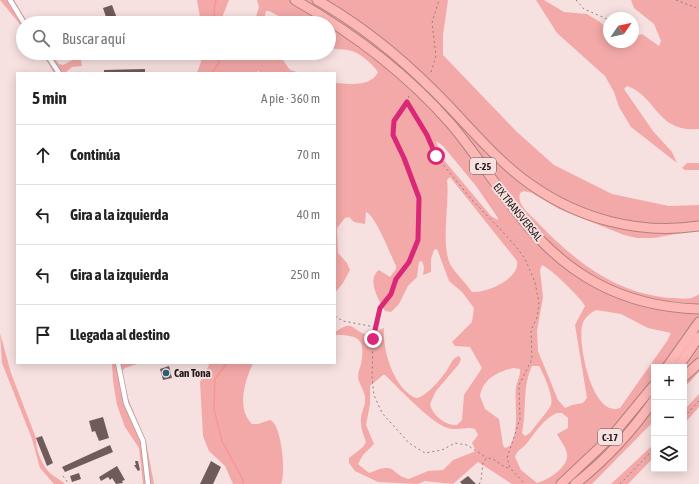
<!DOCTYPE html>
<html lang="es">
<meta charset="utf-8">
<style>
body{margin:0;font-family:"Asap Condensed",sans-serif;background:#f2f2f2;color:#222}
.controls{position:absolute;right:12px;bottom:12px;display:grid;overflow:hidden;border-radius:0px;box-shadow:0 2px 10px #0003}
.controls button{width:36px;height:36px;display:grid;place-items:center;padding:0;border:0;border-bottom:1px solid #e0e0e0;background:#fff;color:#222;font:20px sans-serif}
.compass{position:absolute;left:603px;top:12px;width:36px;height:36px;border-radius:50%;background:#fff;box-shadow:0 2px 10px #0003;rotate:56deg}
.stop{position:absolute;width:12px;height:12px;margin:-9px;border:3px solid #db2777;border-radius:50%;background:#fff}
.stop.end{background:#db2777;border-color:#fff;box-shadow:0 1px 4px #0008}
.list{margin:0;padding:0;list-style:none}
h2{display:flex;justify-content:space-between;align-items:center;height:52px;margin:0;padding:0 16px;font-size:17px}
h2 small{font-size:13px;font-weight:400;color:#767676}
.list li{display:grid;grid-template-columns:26px 1fr auto;gap:12px;align-items:center;box-sizing:border-box;height:60px;padding:0 16px;border-top:1px solid #e0e0e0}
.list b{display:block;font-size:15px;white-space:nowrap}
.list em{font-size:13px;font-style:normal;color:#767676}
.icon{flex:none;width:22px;height:22px;fill:none;stroke:currentColor;stroke-width:2;stroke-linecap:round;stroke-linejoin:round}
.map{position:relative;flex:none;width:699px;height:484px;overflow:hidden}
.search{position:absolute;background:#fff;box-shadow:0 2px 10px #0003;left:16px;top:16px;width:320px;height:44px;display:flex;align-items:center;gap:10px;box-sizing:border-box;padding:0 14px;border-radius:22px;color:#767676;font-size:15px}
.panel{position:absolute;background:#fff;box-shadow:0 2px 10px #0003;left:16px;top:72px;width:320px;height:292px;border-radius:0px}
.map>svg:first-child{display:block}
</style>
<div class="map">
<svg width="699" height="484" viewBox="0 0 699 484">
<rect width="100%" height="100%" fill="#f7e1e0"/>
<g fill="#f3a9a8" fill-rule="evenodd">
<path d="M0,0H14L28,23H23V28Z"/>
<path d="M197,0H229L223,15V23H201Z"/>
<path d="M257,0H448L443,35V55L517,132L554,165L612,194L669,206L699,205V230L654,238H637L624,235L559,209L532,193L524,191L520,193C516,206 533,216 540,225C577,263 616,293 670,298C681,298 690,301 699,294V372L684,388V367H654V421L592,484H512L478,462L453,484L425,481L418,484L378,482L355,471L349,463V458L363,447L366,442C363,434 360,426 361,418C362,410 366,405 365,397C364,389 358,383 358,376C358,372 360,368 361,364C366,338 358,335 335,335V332C354,319 350,329 367,335L384,328C382,350 394,389 416,398C425,398 442,378 447,370C451,364 452,358 459,356L461,359L459,364L436,391L430,404C432,415 446,426 457,425L462,420L464,395L482,368L470,347L455,346L452,342L472,322L474,308L462,292L449,281L437,249L434,250L431,259V272L423,275L424,267L422,261L419,262L417,277L408,286L399,304L391,312L385,311C379,301 366,279 379,270L390,277L396,269V266C390,254 376,216 366,212L365,224L354,222L349,217L345,218L337,228L338,253L347,263L350,270L343,283L335,293V83C348,84 372,87 378,72C371,63 360,52 348,50C341,49 336,50 329,47V23H292L269,11H266L263,23H254L259,7ZM436,141L443,146L476,186L498,218V220L491,216L443,159ZM450,177L517,261C520,279 487,293 472,292C466,283 457,275 451,266C440,245 450,203 447,180ZM542,265C549,267 582,299 585,306L575,325L587,398L583,403L572,405L565,408L558,400L538,351L537,331L543,297L540,270ZM596,310L621,314L648,328L671,333L667,341L620,408C592,418 578,344 582,326C583,319 590,313 596,310ZM532,366H539C543,373 554,396 551,405C548,411 535,426 530,433L525,436L522,433C527,410 522,387 532,366ZM513,368L520,369C521,375 517,381 516,387C514,406 520,429 510,446L505,448L503,445L499,419L485,409L480,396C483,379 497,372 513,368ZM383,375H385C400,389 427,419 445,427C458,432 466,426 475,429L478,435L472,443L476,451L453,460L443,470L428,471L409,479C388,474 399,461 369,473L358,464L363,455L374,444L366,425L370,404V386ZM557,413H562L568,418V428L557,434C560,440 566,447 567,454C569,467 548,480 537,483L521,470L515,457C517,450 522,449 527,443C536,432 543,419 557,413Z"/>
<path d="M536,0H544L564,12L587,14L600,22L609,31V42H633V37L642,34L659,46L661,41L654,24L634,8L631,0H699V129C656,133 657,96 627,86L624,89L653,131L672,152L677,163L631,127L619,107L614,92L605,76L557,33Z"/>
<path d="M42,53H50L59,64L63,65L80,56L82,66L72,67L65,73H54Z"/>
<path d="M204,53H278L290,70L300,73H261L258,71L256,73H197Z"/>
<path d="M687,163H699V170H685L682,168Z"/>
<path d="M0,333L11,373L36,438C35,449 43,467 51,474C56,478 61,480 65,484H54L40,468L32,439L2,363Z"/>
<path d="M112,363H140L125,368L122,371L127,396L146,442L154,484H143L139,448L125,427L117,405L113,381Z"/>
<path d="M210,363H253C245,381 236,408 252,424H258L270,420C282,424 286,474 281,484H233L225,466L209,451L203,436L200,382Z"/>
<path d="M699,394V407L684,424V410Z"/>
<path d="M654,444V457L628,484H611Z"/>
</g>
<g fill="none" stroke-linecap="round" stroke-linejoin="round">
<g stroke="#fa9595" stroke-width="1.5">
<path d="M215,23L214,10L216,0"/>
<path d="M212,73L219,63V53"/>
<path d="M227,363L215,379L214,409L222,441L243,480V484"/>
</g>
</g>
<g fill="#6e5b5a">
<path d="M112,5L118,21L108,23L103,8Z"/>
<path d="M145,69V73H104V70Z"/>
<path d="M169,366L172,378L163,380L160,369Z"/>
<path d="M103,417L109,438L99,441L95,431L92,432L89,421Z"/>
<path d="M42,436L53,463L47,466L36,438Z"/>
<path d="M110,445L113,452L65,472L62,467Z"/>
<path d="M135,461H138L140,470L138,471L134,465H136Z"/>
<path d="M211,461L221,467L213,484H200Z"/>
<path d="M117,466L125,480L122,481L123,483L116,484L112,478L110,480L108,477L101,481L99,477Z"/>
<path d="M79,473L81,479L72,482L70,476Z"/>
<path d="M468,476L476,484H462L460,482Z"/>
</g>
<g fill="none" stroke-linecap="round" stroke-linejoin="round">
<g stroke="#b09b9a" stroke-width="6">
<g id="minor">
<path d="M10,0L24,23"/>
<path d="M46,53L59,73"/>
<path d="M118,363L126,403L143,441L148,484"/>
</g>
</g>
<g stroke="#b0817f" stroke-width="11">
<g id="motorway">
<path d="M295,0C353,33 406,73 450,123C475,152 495,185 519,215C565,275 623,307 699,309"/>
<path d="M317,0C359,24 398,55 432,89C464,120 493,158 530,184C579,219 639,235 699,226"/>
<path d="M667,367L699,322"/>
<path d="M678,367L699,337"/>
<path d="M684,377L699,363"/>
<path d="M561,484L612,436L654,385"/>
<path d="M575,484C606,460 632,431 654,400"/>
</g>
</g>
<g stroke="#8e7f7e" stroke-width="1" stroke-dasharray="2 3" stroke-linecap="butt">
<path d="M576,0L584,9L607,19"/>
<path d="M676,0L699,9"/>
<path d="M431,72L436,56L432,23L439,0"/>
<path d="M307,73L308,72"/>
<path d="M409,96L407,102L410,110L427,135L436,156L473,201L503,232L518,249L525,259L535,282L539,303L537,318L531,330L532,359L519,385L520,419L507,458L510,468L525,484"/>
<path d="M407,102L394,121L393,135L404,158L419,198L418,240L409,262L396,279L391,294L381,308L373,339L372,377L374,395L382,413L409,443L425,453L442,450L455,443L467,445L487,458"/>
<path d="M335,316L343,321L375,327"/>
<path d="M684,417L699,401"/>
<path d="M63,476L69,484"/>
<path d="M479,484L481,481L483,462L487,458C496,458 501,467 509,468"/>
<path d="M620,484L654,449"/>
</g>
<use href="#minor" stroke="#fff" stroke-width="4.5"/>
<use href="#motorway" stroke="#fdb8b6" stroke-width="9"/>
</g>
<g fill="none" stroke-linecap="round" stroke-linejoin="round">
<path stroke="#db2777" stroke-width="5" d="M373,339L380,308L391,294L396,279L409,262L418,240L419,198L404,158L393,135L394,121L407,102L427,135L436,156"/>
</g>
<circle fill="#27617a" stroke="#f7e1e0" stroke-width="1.5" cx="166" cy="373" r="4"/>
<g text-anchor="middle" dominant-baseline="central" stroke-width="4" stroke-linejoin="round" paint-order="stroke">
<g fill="#f7e1e0" stroke="#625655" stroke-width="1">
<rect x="470" y="158" width="26" height="16" rx="3"/>
<rect x="598" y="429" width="24" height="16" rx="3"/>
</g>
<g font-size="10" font-weight="bold" fill="#221b1a">
<text x="483" y="166">C-25</text>
<text x="610" y="437">C-17</text>
</g>
<g font-size="11" fill="#221b1a" stroke="#f7e1e0">
<text transform="translate(518 212) rotate(51)">EIX TRANSVERSAL</text>
</g>
<g font-size="11" font-weight="bold" fill="#221b1a" stroke="#f7e1e0" text-anchor="start">
<text x="174" y="373">Can Tona</text>
</g>
</g>
</svg>
<div class="controls">
<button>+</button>
<button>−</button>
<button><svg class="icon" aria-label="layers" viewBox="0 0 24 24"><path d="M12 4l9 5-9 5-9-5zM3 14l9 5 9-5"/></svg></button>
</div>
<svg class="compass" viewBox="-18 -18 36 36"><path d="M0-13l5 13h-10z" fill="#e53935"/><path d="M0 13l5-13h-10z" fill="#767676"/></svg>
<div class="stop" style="left:436px;top:156px"></div>
<div class="stop end" style="left:373px;top:339px"></div>
<div class="search"><svg class="icon" aria-label="search" viewBox="0 0 24 24"><circle cx="10" cy="10" r="6"/><path d="M15 15l6 6"/></svg>Buscar aquí</div>
<section class="panel">
<h2>5 min<small>A pie · 360 m</small></h2>
<ul class="list">
<li><svg class="icon" aria-label="ahead" viewBox="0 0 24 24"><path d="M12 20V5M6 11l6-6 6 6"/></svg><div><b>Continúa</b></div><em>70 m</em></li>
<li><svg class="icon" aria-label="left" viewBox="0 0 24 24"><path d="M17 20v-9H6M10 6l-5 5 5 5"/></svg><div><b>Gira a la izquierda</b></div><em>40 m</em></li>
<li><svg class="icon" aria-label="left" viewBox="0 0 24 24"><path d="M17 20v-9H6M10 6l-5 5 5 5"/></svg><div><b>Gira a la izquierda</b></div><em>250 m</em></li>
<li><svg class="icon" aria-label="arrive" viewBox="0 0 24 24"><path d="M6 21V4h12l-3 4 3 4H6"/></svg><div><b>Llegada al destino</b></div></li>
</ul>
</section>
</div>
